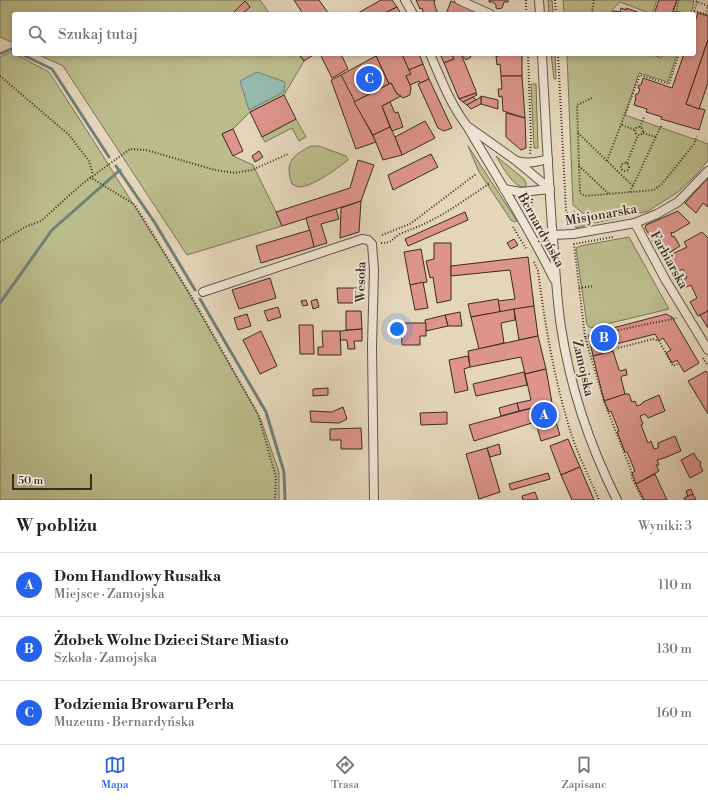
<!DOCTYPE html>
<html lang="pl">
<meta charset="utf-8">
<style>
body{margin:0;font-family:"Libre Bodoni",serif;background:#f6f6f6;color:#222}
.scale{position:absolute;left:12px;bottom:10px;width:80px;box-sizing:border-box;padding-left:4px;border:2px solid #382b22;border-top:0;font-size:11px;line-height:14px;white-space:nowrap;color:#382b22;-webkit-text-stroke:3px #eee4d3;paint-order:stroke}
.you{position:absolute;left:397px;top:329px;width:14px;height:14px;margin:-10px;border:3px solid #fff;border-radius:50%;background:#1a73e8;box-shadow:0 0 0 6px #1a73e833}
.badge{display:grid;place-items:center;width:26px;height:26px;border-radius:50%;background:#2563eb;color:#fff;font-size:13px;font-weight:700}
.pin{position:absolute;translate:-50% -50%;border:2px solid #fff;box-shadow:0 1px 4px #0006}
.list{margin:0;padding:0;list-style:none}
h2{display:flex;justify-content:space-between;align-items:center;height:52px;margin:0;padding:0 16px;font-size:17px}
h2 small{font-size:13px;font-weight:400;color:#767676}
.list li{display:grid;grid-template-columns:26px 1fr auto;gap:12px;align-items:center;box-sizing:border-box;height:64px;padding:0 16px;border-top:1px solid #e0e0e0}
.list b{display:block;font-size:15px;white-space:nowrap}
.list p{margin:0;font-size:13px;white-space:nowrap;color:#767676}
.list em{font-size:13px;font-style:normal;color:#767676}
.icon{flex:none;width:22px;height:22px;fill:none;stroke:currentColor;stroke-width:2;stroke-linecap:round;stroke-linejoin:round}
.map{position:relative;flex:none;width:708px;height:500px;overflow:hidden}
.search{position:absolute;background:#fff;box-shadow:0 2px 6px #0003;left:12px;right:12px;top:12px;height:44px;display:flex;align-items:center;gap:10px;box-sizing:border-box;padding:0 14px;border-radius:4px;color:#767676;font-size:15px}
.sheet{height:244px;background:#fff}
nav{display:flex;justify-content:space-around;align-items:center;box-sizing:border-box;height:56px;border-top:1px solid #e0e0e0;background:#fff;font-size:11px;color:#767676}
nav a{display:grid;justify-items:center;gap:2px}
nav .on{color:#2563eb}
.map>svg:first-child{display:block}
</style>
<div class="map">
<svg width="708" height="500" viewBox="0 0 708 500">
<rect width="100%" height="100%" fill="#e5d6bb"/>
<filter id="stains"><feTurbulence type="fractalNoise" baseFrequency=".005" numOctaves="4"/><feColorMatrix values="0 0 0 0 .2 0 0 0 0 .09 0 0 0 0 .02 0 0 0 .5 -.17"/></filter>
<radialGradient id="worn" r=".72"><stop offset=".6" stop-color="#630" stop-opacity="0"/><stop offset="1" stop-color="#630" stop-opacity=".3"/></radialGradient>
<g fill="#bbbc8c" stroke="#7a7457">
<path d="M0,0H260L270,14H14V43L0,37Z"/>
<path d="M548,0H552L553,14H549Z"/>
<path d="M563,0H657L652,14L620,2L610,12L609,14H564Z"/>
<path d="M679,0H689L694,2L691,14L676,11Z"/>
<path d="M11,52L49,72L93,140L185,287L261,420L279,472V500H0V57Z"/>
<path d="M37,54H298L304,61L284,95L250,112L233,129L222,134L233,156L253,165L276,212L282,226L187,255L63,66Z"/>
<path d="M551,54H555L556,79H554Z"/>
<path d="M567,54H651L661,58L663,54H677L668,82L639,73L625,115L708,144V160L697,174L678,192L648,211L595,223L573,205Z"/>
<path d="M531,84H536L538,148H534Z"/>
<path d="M296,119L306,137L299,141L292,128L265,142L262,137Z"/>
<path d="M311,146H319L346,156L348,160C336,169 313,187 298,187L292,184C284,162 293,155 311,146Z"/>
<path d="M468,146L517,221L514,222L511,220L479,172Z"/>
<path d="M496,156L524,179L526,183V187C513,189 502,165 496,156Z"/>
<path d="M516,196L528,198L527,213Z"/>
<path d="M574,211L591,224L576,228Z"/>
<path d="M629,237L669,309L590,328L587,325L576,248L580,246Z"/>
</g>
<path fill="#96b9ae" stroke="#708076" d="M257,72L285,82L284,92L249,110L240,81Z"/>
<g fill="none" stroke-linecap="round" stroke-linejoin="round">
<g stroke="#708076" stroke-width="3">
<path d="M0,54L11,49L14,50"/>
<path d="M21,54L52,69L109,157"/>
<path d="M116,166L155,223L195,290"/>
<path d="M200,299L266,412L284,472L285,500"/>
<path d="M0,303L52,230L120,170"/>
</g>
</g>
<g fill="#de948c" stroke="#382b22">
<path d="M294,0H319L329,14H303Z"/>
<path d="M381,0H392L397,7L383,14L358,13Z"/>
<path d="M416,0H435L434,3L438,14H424L422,8L420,9Z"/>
<path d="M489,0H508V2H504L502,8L498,9L496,8V5L493,2H489Z"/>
<path d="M659,0H677L672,14H654Z"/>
<path d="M245,1L250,7L242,14H236L234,12Z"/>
<path d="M451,1L474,11L473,14H446Z"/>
<path d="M397,7L401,14H383Z"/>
<path d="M621,8L626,10V8L643,14H612L613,11H615L620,12Z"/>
<path d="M698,13L708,16V40L686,104L705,110L699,130L661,119L662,117L646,112L647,109L634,105L636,98L635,97L636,94H638L640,89L638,88L639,85H641L643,78L672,88L684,54H694V24Z"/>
<path d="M708,40V83L699,109L686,104Z"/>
<path d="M299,54H315L304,61Z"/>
<path d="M320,54H341L348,69L332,78Z"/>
<path d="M380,54H402L411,74L406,76L411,87L410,95L403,98L397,94L391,83L389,84L376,56Z"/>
<path d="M402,54H419L423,64L409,70Z"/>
<path d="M440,54H454L452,55L454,59L444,63Z"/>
<path d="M461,54L476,91V93L459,99L444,63L454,59L452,55Z"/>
<path d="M461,54H470L471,57L466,60Z"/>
<path d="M499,54H522V76H501L500,64L497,65L496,56H499Z"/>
<path d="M376,56L389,84L354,102L341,75Z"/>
<path d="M423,64L429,79L420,83L419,81L410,85L406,76L411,74L409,70Z"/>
<path d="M341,75L376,142L356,149L331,80Z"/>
<path d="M501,76H522L525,118L503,111L502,96L499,97L498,89H502Z"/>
<path d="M429,79L452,128L444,131L438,128L418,84Z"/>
<path d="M391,83L397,94L401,96L382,106L390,127L373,135L354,102Z"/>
<path d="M476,93L477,95L463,102L459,99Z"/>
<path d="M284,95L296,119L262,137L250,112Z"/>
<path d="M481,96L498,100V109L481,104Z"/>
<path d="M473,97L476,100L467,105L463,102Z"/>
<path d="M481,97V104L471,109L467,105Z"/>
<path d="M390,102L395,113L398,112L403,127L392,131L382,106Z"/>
<path d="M506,113L525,118L526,148L521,150L506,137Z"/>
<path d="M425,121L435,138L402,155L395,137Z"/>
<path d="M390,127L395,137L402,155L383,160L373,135Z"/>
<path d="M233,129L243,151L233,156L222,134Z"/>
<path d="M259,151L263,157L255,162L252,156Z"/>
<path d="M431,154L438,167L393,190L388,175Z"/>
<path d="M358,160L374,165L361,201L282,226L276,212L350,188Z"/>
<path d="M708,178V207L703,203L696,213L685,203Z"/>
<path d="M361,201L359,232L340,238L341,208Z"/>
<path d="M336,209L339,219L321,224L327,243L314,247L306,218Z"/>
<path d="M678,211L690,223L673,233L671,232L672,237L674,236L680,246L663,257L645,228L646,225Z"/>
<path d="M465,212L468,220L408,246L405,239Z"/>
<path d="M310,230L314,247L261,263L256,246Z"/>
<path d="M702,232L708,238V311L698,316L690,302L697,298L691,285L684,288L681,281L687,278L683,269L673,274L664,258L687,247L684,242Z"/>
<path d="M514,239L518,245L511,249L507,243Z"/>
<path d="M434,243H451V300L437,303L433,277L430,278L426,261L434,259Z"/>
<path d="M421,249L427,282L410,285L404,252Z"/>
<path d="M528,257L534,306L500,312L498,301L515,299L510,270L451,276V266Z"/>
<path d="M270,278L276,298L239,309L232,290Z"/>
<path d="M423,282L428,308L415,310L410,285Z"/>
<path d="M337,288H357V303H338Z"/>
<path d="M317,299L319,307L313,309L311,301Z"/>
<path d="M498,299L500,312L471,317L468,304Z"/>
<path d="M306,300L308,305L303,306L301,301Z"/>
<path d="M534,306L538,336L519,340L514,309Z"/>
<path d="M278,307L281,317L268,321L264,311Z"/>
<path d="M514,309L515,320L501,323L504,343L479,349L471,317Z"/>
<path d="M346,311H361L362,329L346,330Z"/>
<path d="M708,311V328L700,315Z"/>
<path d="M460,312L462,326H448L445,315Z"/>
<path d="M247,314L251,326L238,330L234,318Z"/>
<path d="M666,314L672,317L699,363L684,372L677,360L672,363L666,353L671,350L663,338L659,341L655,334L612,345L613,351L593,356L589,337L590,334Z"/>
<path d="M445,315L448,326L426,331L425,320Z"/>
<path d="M401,323H426V336H420V345H402Z"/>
<path d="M299,325H313L314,354H300Z"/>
<path d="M362,329V341H354L355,349H348L347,340H340V331Z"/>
<path d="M261,331L277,366L260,374L243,340Z"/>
<path d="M322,331H340L341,355H318V347H323Z"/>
<path d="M538,336L546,369L525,374L521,357L470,367L468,351Z"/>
<path d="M613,351L619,370L621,371L626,369L627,375L622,376L621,378L625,394L604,401L593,356Z"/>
<path d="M468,356L470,367L464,369L468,390L455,393L449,360Z"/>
<path d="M546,369L552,403L519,411L517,403L531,400L525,374Z"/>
<path d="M706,371L708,374V414L688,381Z"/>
<path d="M524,372L527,385L476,396L473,384Z"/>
<path d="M328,388V395L313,396V389Z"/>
<path d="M625,394H629L632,402L635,401L637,406L642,404L643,402L659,395L665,411L648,418L645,414L640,416L643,424L641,425L648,443L651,441L654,449L658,448V443L675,436L681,451L664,458L657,460L659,465H656L659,471L636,484L632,473L635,471L627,452H625L620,439L617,432L619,431L611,411L609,412L604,401Z"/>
<path d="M517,403L519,411L501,416L499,408Z"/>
<path d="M550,403L560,435L541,441L532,408Z"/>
<path d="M343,407L347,419L339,423L311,422L310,411L332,412Z"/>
<path d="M532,408L535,422L474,441L469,425Z"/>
<path d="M447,412V424L421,425L420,413Z"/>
<path d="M361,428L362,449H341V440H330V429Z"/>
<path d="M568,439L580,467L561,475L550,446Z"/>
<path d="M499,444L501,454L490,457L487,448Z"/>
<path d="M487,448L500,492L479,499L466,454Z"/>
<path d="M694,453L697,459L701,462L700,465L703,471L690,478L681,460Z"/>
<path d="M580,467L594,500H572L561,475Z"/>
<path d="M548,473L550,479L511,490L509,484Z"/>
<path d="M655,474L667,500H644L636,484Z"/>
<path d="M691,489L693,494L688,497L686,491Z"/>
<path d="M535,492L538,500H523L522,496Z"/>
<path d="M693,494L696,500H685L684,498Z"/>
</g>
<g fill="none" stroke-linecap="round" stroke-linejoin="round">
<g stroke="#635648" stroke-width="10">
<g id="street">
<path d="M405,0L413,14"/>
<path d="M459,0L490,14"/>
<path d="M539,0L540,14"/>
<path d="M430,54C441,79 450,104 467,126C496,176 528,226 554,279"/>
<path d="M542,54C545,112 548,169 552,227C555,260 556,294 561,327C570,387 590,446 617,500"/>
<path d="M470,128L515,160L550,189"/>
<path d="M517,161C528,164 537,162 548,159"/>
<path d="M504,189L521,192L550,189"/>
<path d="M635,223L665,279L708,350"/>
<path d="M553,235L573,234L635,223L657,214L678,202L708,171"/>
<path d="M203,292L362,239L368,240L372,244L374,270L372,346L374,500"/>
</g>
</g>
<g stroke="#382b22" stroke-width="2" stroke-dasharray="1 2" stroke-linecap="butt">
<path d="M526,0V14"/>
<path d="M555,0L556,14"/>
<path d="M594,0L592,12L597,14"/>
<path d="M693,0L708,6"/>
<path d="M694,11L706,14L708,6"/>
<path d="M675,12L674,9L678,0"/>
<path d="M674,14L675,12L680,14"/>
<path d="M693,14L698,0"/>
<path d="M528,54L531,139L530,155"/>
<path d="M558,54L566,210L572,225"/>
<path d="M655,54L660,56V54"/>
<path d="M0,76L69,135L89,161L93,175"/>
<path d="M592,98L577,105L580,193L585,196L654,190L662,184L694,144L697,136"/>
<path d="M622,125L635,130"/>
<circle cx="639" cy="131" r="4"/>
<path d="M640,127L644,117"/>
<path d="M578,133L633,186"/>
<path d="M643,133L656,137"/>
<path d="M607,161L640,75L669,84L679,54"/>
<circle cx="625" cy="167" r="4"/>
<path d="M627,163L638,135"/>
<path d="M579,166L609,194"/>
<path d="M90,177L135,205L190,294L258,414L276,477L275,500"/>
<path d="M630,192L662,124"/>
<path d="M531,212L532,199"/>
<path d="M513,227L527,250"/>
<path d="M382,235L410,224L476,174"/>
<path d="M0,242L25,227L41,221L82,184L130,149L146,150L215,170L235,173L252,170L288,154"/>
<path d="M381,243C394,243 392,238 400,234C409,230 418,227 426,223C449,212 469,197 490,183"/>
<path d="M534,262L538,271C545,325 554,378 570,430C577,453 589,477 599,500"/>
<path d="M579,288L594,286"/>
<path d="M585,337L574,244L613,237"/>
<path d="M618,348L653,339L659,341L673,366L679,363"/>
<path d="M703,358L708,366"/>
<path d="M643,500L632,478L631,470L605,404L585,337L677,318"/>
</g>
<use href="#street" stroke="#eee4d3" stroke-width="8"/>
</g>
<g text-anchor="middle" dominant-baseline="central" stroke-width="4" stroke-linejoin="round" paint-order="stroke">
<g font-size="13" fill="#382b22" stroke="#eee4d3">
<text transform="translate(601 215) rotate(-10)">Misjonarska</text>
<text transform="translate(541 230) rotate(61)">Bernardyńska</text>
<text transform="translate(669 260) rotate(61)">Farbiarska</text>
<text transform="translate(361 282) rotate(-89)">Wesoła</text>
<text transform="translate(583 368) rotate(77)">Zamojska</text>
</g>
</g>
<rect width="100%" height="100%" filter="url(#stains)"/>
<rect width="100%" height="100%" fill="url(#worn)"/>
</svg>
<div class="scale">50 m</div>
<div class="you"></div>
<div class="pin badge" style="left:544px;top:415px">A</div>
<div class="pin badge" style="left:604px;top:338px">B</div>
<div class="pin badge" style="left:369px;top:79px">C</div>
<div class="search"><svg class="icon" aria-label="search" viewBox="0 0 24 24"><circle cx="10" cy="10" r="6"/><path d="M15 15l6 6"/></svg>Szukaj tutaj</div>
</div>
<section class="sheet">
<h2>W pobliżu<small>Wyniki: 3</small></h2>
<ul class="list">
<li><span class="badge">A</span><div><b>Dom Handlowy Rusałka</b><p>Miejsce · Zamojska</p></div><em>110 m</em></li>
<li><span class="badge">B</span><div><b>Żłobek Wolne Dzieci Stare Miasto</b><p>Szkoła · Zamojska</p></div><em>130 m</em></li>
<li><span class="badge">C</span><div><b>Podziemia Browaru Perła</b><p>Muzeum · Bernardyńska</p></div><em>160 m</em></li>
</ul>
</section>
<nav>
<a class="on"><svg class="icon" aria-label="map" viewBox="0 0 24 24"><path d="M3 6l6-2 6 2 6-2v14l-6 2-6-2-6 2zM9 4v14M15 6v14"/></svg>Mapa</a>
<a><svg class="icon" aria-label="directions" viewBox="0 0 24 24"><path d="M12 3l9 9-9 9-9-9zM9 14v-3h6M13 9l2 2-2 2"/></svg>Trasa</a>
<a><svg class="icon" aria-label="saved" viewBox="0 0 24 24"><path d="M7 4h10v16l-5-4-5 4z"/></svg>Zapisane</a>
</nav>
